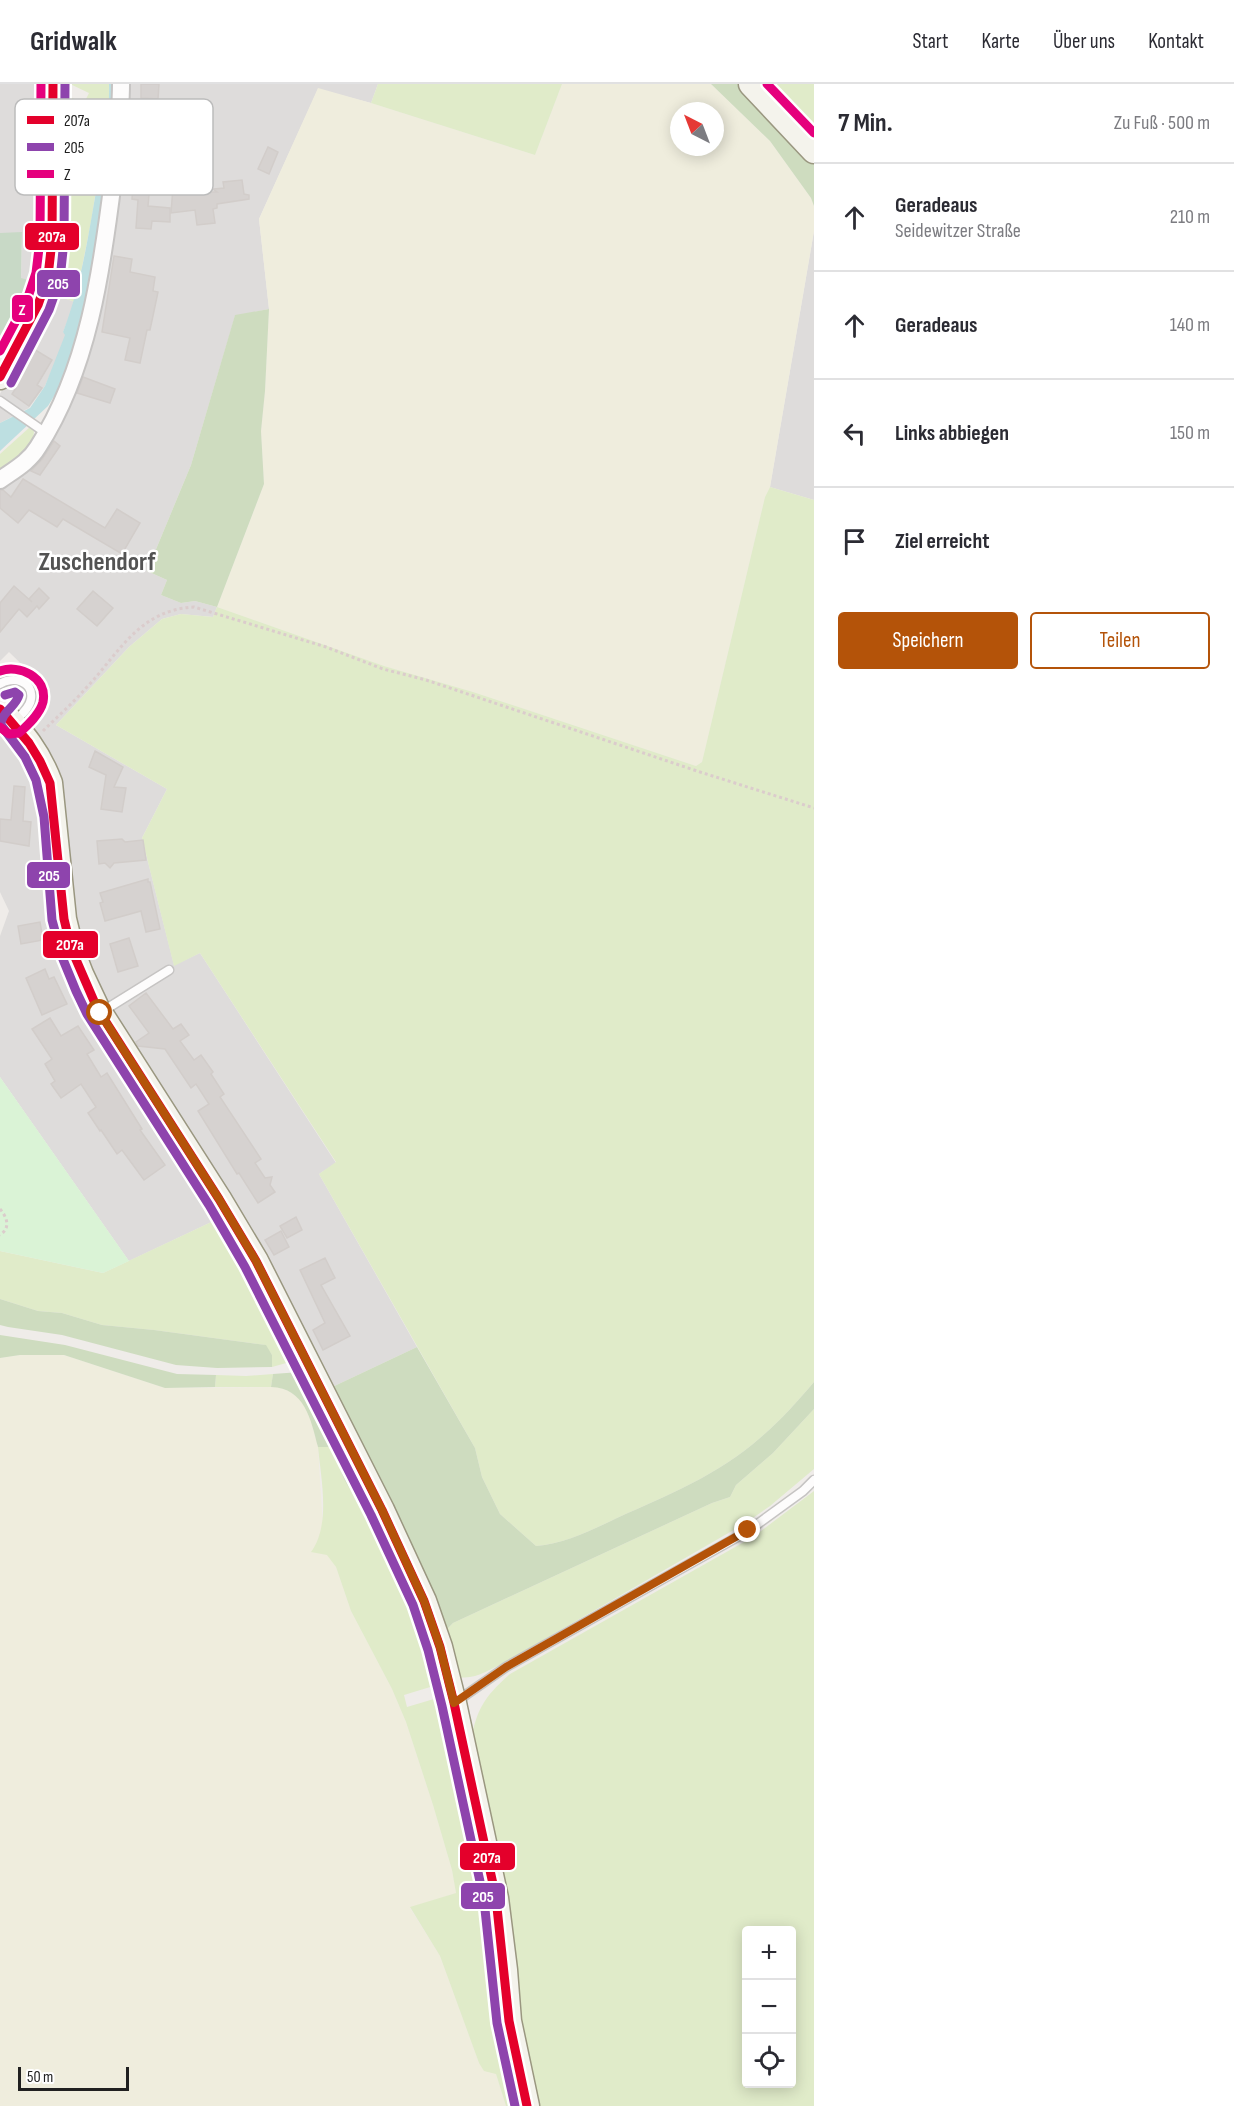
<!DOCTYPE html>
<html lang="de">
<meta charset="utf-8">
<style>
body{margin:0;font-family:"Sofia Sans Condensed",sans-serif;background:#f2f2f3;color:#2b2b33}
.controls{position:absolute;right:18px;bottom:18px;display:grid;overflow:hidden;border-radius:6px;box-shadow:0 3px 15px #0003}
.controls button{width:54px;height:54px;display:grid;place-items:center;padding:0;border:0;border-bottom:2px solid #e1e1e2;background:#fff;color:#2b2b33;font:30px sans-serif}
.compass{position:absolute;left:670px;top:18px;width:54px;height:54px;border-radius:50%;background:#fff;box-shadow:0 3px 15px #0003;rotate:318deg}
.scale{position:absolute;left:18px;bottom:15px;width:111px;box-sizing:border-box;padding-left:6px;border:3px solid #202020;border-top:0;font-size:16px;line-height:21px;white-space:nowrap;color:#202020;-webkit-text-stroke:4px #fff;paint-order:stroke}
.stop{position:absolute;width:18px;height:18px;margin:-14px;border:4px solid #b45309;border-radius:50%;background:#fff}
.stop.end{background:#b45309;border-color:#fff;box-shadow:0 2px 6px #0008}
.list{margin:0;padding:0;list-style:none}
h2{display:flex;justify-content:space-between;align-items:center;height:78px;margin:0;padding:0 24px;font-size:26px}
h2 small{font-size:20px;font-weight:400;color:#7c7c81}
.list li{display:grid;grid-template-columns:39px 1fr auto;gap:18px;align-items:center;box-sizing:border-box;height:108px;padding:0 24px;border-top:2px solid #e1e1e2}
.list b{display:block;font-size:22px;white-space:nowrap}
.list p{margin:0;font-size:20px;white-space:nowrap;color:#7c7c81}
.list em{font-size:20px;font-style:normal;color:#7c7c81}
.actions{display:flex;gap:12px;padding:18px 24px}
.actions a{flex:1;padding:14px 0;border:2px solid #b45309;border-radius:6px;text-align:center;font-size:21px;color:#b45309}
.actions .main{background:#b45309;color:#fff}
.icon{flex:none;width:33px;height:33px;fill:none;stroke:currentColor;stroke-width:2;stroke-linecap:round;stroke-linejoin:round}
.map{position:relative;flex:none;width:814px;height:2022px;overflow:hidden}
header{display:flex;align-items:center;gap:36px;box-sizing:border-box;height:84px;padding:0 30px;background:#fff;border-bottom:2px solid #e1e1e2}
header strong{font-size:28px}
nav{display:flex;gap:33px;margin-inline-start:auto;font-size:21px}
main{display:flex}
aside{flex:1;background:#fff}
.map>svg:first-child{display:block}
</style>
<header>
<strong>Gridwalk</strong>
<nav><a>Start</a><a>Karte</a><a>Über uns</a><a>Kontakt</a></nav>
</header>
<main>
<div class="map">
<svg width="814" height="2022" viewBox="0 0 814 2022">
<rect width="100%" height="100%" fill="#efece9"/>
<g fill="#dedcdb">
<path d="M0,0H40L41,62L44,64L38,199L0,277V261L28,214L32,198L21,195L22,149H0Z"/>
<path d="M128,0H378L371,19L318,5L259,135L269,225L235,232L191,381L147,487L167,496L161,511L181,519L195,517L217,523L213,533L181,530L162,535L129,563L56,641L167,705L142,754L174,881L200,869L336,1079L319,1090L417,1263L328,1305L77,865L51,677L44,658L33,644L32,637L43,619L45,609L42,600L9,568L0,577V399L11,391L17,396L29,382L86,265Z"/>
<path d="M814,147V416L770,403Z"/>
<path d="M52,210L75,218L63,248L66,250L59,270L45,302L29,324L0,339V310Z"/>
<path d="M0,645L25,671L41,700L64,871L62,876L77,913L222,1133L129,1177L0,993V852L9,827L0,808Z"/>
</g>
<g fill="#efeddd" fill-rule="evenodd">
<path d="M562,0H711L770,57L811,114L814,122V147L770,403L765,413L702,678L696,682L473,608L384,582L217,523L264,400L261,347L265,307L269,225L259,135L318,4L371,19L535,71ZM679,27H715V63H679Z"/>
<path d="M20,1271H64L165,1304L277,1303L289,1307L302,1317L311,1336L318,1363L323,1445L316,1460L328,1471L336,1483L351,1527L392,1605L406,1638L433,1721L452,1786L456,1809L410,1824L440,1872L479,1979L496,1990L506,2022H0V1274Z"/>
</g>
<g fill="#e0ebc9" fill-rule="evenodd">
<path d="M70,0H109V23L91,138L75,218L52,210L59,18L68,12L84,19L89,9Z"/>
<path d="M378,0H562L535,71L371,19Z"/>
<path d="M761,0H814V55Z"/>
<path d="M30,343L34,347L32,367L0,390V370Z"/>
<path d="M770,403L814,416V1298C797,1318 780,1337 760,1354C720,1390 666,1412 617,1434C592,1446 564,1460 536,1462L500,1430L482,1393L475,1364L319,1090L336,1078L200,869L174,882L142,754L167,705L56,641L129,563L162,535L181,530L213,533L217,523L384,582L473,608L696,682L702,678L765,413Z"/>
<path d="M222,1133L297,1276L272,1283V1271L265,1261L154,1246L102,1241L62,1229L38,1227L0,1215V1167L103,1189Z"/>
<path d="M273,1290L271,1303H215L216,1291L246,1292Z"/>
<path d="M814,1325V1385L770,1422L744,1440L505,1578C491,1585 475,1596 459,1593L443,1549L453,1539L712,1419L730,1413L736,1401L773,1369Z"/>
<path d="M318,1363H331L344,1395L395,1466L440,1600L404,1611L407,1623L444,1612L466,1708L520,2022H506L496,1990L484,1987L479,1979L440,1872L410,1823L456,1809L452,1786L433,1721L406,1638L392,1605L351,1527L336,1483L327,1471L311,1468C331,1441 321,1395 318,1363Z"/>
<path d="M814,1407V2022H532L470,1660C477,1625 483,1614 510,1590L753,1453ZM746,1846H792V2000H746Z"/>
</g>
<g fill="#cedcbf">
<path d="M711,0H741L814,80V122L811,114L770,57Z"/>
<path d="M269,225L265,307L261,347L264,400L217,523L195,517L181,519L161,511L167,496L147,487L191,381L235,231Z"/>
<path d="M0,1215L38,1227L62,1229L102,1241L154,1246L266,1261L272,1271V1283L217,1284L176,1281L62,1251L8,1243L0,1241Z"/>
<path d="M0,1251L65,1261L177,1290L216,1291L215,1303L165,1304L64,1271H20L0,1274Z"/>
<path d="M417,1263L475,1364L482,1393L500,1430L536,1462C564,1460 592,1446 617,1434C666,1412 720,1390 760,1354C780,1337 797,1318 814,1298V1325L773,1369L736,1401L730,1413L712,1419L453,1539L443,1549L328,1305Z"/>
<path d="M300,1288L395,1466H385L344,1395L331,1363H318C311,1336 305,1304 271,1303L273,1290Z"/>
</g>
<path fill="#c8d9c6" d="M22,148L21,194L32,197L28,214L0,261V149Z"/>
<path fill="#daf3d6" d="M0,993L129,1177L103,1189L0,1167Z"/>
<path fill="#bddfe1" d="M109,0H114L106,105L76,266L59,304L48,322L0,367V339L30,324L45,302L65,251L63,248C82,199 89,147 98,96C103,64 110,32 109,0Z"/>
<g fill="#d6d2d0" stroke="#d2cdca" stroke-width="1.5">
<path d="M141,0H159L158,15L141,14Z"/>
<path d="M268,63L278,68L269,90L258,85Z"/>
<path d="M134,87L151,88L148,122L170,124V138L152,137L151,145L136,144L138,116L132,115Z"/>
<path d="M242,96L244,110L249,111V115L217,120V124L213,125L215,139L197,141L195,126L171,129L173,103L189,105L188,108H217L213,105L224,104L223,98Z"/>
<path d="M114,172L132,175L130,188L155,193L153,207L158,208L150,246H147L140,279L125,276L130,254L102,248Z"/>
<path d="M32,264L52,276L37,301L42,304L29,322L12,310L16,304L12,301L26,282L23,280Z"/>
<path d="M83,293L115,305L110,319L77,309Z"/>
<path d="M54,357L60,362L40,391L31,387L43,374Z"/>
<path d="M23,395L105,444L117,425L140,439L122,470L63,435L57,443L29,426L18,439L0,424V406H3L11,413Z"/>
<path d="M14,502L32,518L29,515L39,504L49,514L39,525L37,522L27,533L19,525L0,548V519Z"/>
<path d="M93,507L113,524L97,542L77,525Z"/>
<path d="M95,667L123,683L114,703L126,704L122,728L101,725L106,691L89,683Z"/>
<path d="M14,702L25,703L23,737L31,738L29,762L0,757V735L11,736Z"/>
<path d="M122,755L125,758L143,756L146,776L114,779L110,784L105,779L99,780L97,757Z"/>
<path d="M148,795V798H150L160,845L146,848L141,827L105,837L100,819L103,818L100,809Z"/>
<path d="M40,838L43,856L21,860L18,842Z"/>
<path d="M129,854L138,882L118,888L110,860Z"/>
<path d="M45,885L49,895L54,893L67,920L42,931L26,894Z"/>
<path d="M146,909L173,945L181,940L189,951L180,957L194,976L201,971L213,988L211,990L224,1010L220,1013L261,1075L255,1079L265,1094L272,1093L270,1101L275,1108L258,1119L239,1089L237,1090L198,1027L209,1020L196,1000L191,1004L165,965L138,962L136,958L149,949L129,922Z"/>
<path d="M50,934L61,952L78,942L94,966L87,970L101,993L107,989L142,1045L140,1046L165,1081L144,1096L122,1066L117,1070L101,1046L100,1047L88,1029L96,1023L81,1000L61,1014L51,1000L55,997L45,980L52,975L32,945Z"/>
<path d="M296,1133L302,1146L287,1154L280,1142Z"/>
<path d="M281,1147L289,1163L274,1171L265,1156Z"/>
<path d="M325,1174L335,1194L321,1201L350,1252L323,1266L313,1246L325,1239L300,1186Z"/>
</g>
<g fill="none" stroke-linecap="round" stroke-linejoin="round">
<g stroke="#c6c4c3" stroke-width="11">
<g id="lane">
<path d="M0,317L46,349"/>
<path d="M0,600C12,592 34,596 31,615C30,624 19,633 13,639"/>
<path d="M103,927L169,886"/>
<path d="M457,1617L506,1583L748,1447L803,1407L814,1396"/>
</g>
</g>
<g stroke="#c6c4c3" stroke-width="20">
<path id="street" d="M0,396C14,386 29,378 38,363C88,286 102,186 113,96C116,64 121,32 121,0"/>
</g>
<g stroke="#9a9780" stroke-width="27">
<g id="secondary">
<path d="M751,0L814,67"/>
<path d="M0,293L38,221L48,192L52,157L53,0"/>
<path d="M0,625C23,650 38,667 50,699L64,835L71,864L81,890L97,924L219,1115L256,1177L382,1426L424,1517L440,1563L454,1619L496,1814L505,1886L509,1937L527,2022"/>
</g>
</g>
<g stroke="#dbcccc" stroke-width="3" stroke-dasharray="3 3" stroke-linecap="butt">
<path d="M43,647C57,633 73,619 86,604C120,568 139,526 194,523L326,563L383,585L426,596L700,688L814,724"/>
<path d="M0,1125C7,1133 11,1144 0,1151"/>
</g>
<use href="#lane" stroke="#fdfcfc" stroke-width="8"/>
<use href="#street" stroke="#fdfcfc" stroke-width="16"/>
<use href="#secondary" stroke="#f4f3ec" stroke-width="24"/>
<g stroke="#fff" stroke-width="14">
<g id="bus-1">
<path d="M0,293L38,221L48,192L52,157L53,0"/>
<path d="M0,625L29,659L40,677L50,699L64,835L71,864L97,924L219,1115L256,1177L382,1426L424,1517L440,1563L454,1619L496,1814L509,1937L527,2022"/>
</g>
</g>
<g stroke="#fff" stroke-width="14">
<g id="bus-2">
<path d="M11,299L49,226L60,195L64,157L65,0"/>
<path d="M5,611L15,608L19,611C16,623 1,628 1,641L25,673L36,696L44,733L52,836L62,873L76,907L87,930L209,1121L245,1183L371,1431L413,1521L428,1566L442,1622L484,1816L497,1939L515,2022"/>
</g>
</g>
<g stroke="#fff" stroke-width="14">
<g id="bus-3">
<path d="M767,0L814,49"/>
<path d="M0,267L27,216L36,189L40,156L41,0"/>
<path d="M0,587C19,580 48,593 43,618C40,630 28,641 19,649L9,650L0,643"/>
</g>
</g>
<use href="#bus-1" stroke="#e4002b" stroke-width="9"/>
<use href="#bus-2" stroke="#8e44ad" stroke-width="9"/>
<use href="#bus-3" stroke="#e5007d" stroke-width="9"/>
</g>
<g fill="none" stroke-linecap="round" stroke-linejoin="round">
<path stroke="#b45309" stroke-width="8" d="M100,929L219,1115L256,1177L382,1426L424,1517L440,1563L454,1619L506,1583L748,1446"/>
</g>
<g text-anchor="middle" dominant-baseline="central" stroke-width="5" stroke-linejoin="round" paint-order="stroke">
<g font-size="26" font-weight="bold" fill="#535353" stroke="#fff">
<text x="97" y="478">Zuschendorf</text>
</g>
</g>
<rect x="15" y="15" width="198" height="96" rx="9" fill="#fff" stroke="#bcbcbc" stroke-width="1.5"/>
<rect x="27" y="32" width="27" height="8" fill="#e4002b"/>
<rect x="27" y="59" width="27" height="8" fill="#8e44ad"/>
<rect x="27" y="86" width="27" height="8" fill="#e5007d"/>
<g font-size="16" fill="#202020">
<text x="64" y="42">207a</text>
<text x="64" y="69">205</text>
<text x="64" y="96">Z</text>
</g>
<g stroke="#fff" stroke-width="2">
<rect x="24" y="138" width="56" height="29" rx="6" fill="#e4002b"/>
<rect x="36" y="185" width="45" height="29" rx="6" fill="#8e44ad"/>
<rect x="11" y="210" width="23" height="29" rx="6" fill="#e5007d"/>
<rect x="26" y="777" width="45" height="28" rx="6" fill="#8e44ad"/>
<rect x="42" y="846" width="57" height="29" rx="6" fill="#e4002b"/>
<rect x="459" y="1758" width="57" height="29" rx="6" fill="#e4002b"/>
<rect x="460" y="1798" width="46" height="28" rx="6" fill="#8e44ad"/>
</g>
<g font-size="16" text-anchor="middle" font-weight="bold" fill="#fff">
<text x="52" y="158">207a</text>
<text x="58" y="205">205</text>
<text x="22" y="231">Z</text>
<text x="49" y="797">205</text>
<text x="70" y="866">207a</text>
<text x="487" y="1779">207a</text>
<text x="483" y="1818">205</text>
</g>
</svg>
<div class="controls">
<button>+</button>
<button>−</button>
<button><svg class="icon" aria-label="locate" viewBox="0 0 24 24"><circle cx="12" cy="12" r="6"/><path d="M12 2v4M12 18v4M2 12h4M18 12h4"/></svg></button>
</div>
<svg class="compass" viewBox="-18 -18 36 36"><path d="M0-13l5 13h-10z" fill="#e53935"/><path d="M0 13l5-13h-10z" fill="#7c7c81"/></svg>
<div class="scale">50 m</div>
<div class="stop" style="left:100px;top:929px"></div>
<div class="stop end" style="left:748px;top:1446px"></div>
</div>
<aside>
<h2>7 Min.<small>Zu Fuß · 500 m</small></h2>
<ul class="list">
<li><svg class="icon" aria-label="ahead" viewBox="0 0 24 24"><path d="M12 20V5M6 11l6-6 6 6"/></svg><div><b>Geradeaus</b><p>Seidewitzer Straße</p></div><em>210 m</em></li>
<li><svg class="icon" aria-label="ahead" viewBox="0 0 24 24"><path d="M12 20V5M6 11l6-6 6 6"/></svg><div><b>Geradeaus</b></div><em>140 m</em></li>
<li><svg class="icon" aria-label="left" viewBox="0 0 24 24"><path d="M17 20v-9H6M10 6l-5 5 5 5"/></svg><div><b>Links abbiegen</b></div><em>150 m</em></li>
<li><svg class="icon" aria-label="arrive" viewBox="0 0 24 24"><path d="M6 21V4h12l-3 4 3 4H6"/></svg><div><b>Ziel erreicht</b></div></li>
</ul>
<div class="actions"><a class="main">Speichern</a><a>Teilen</a></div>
</aside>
</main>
